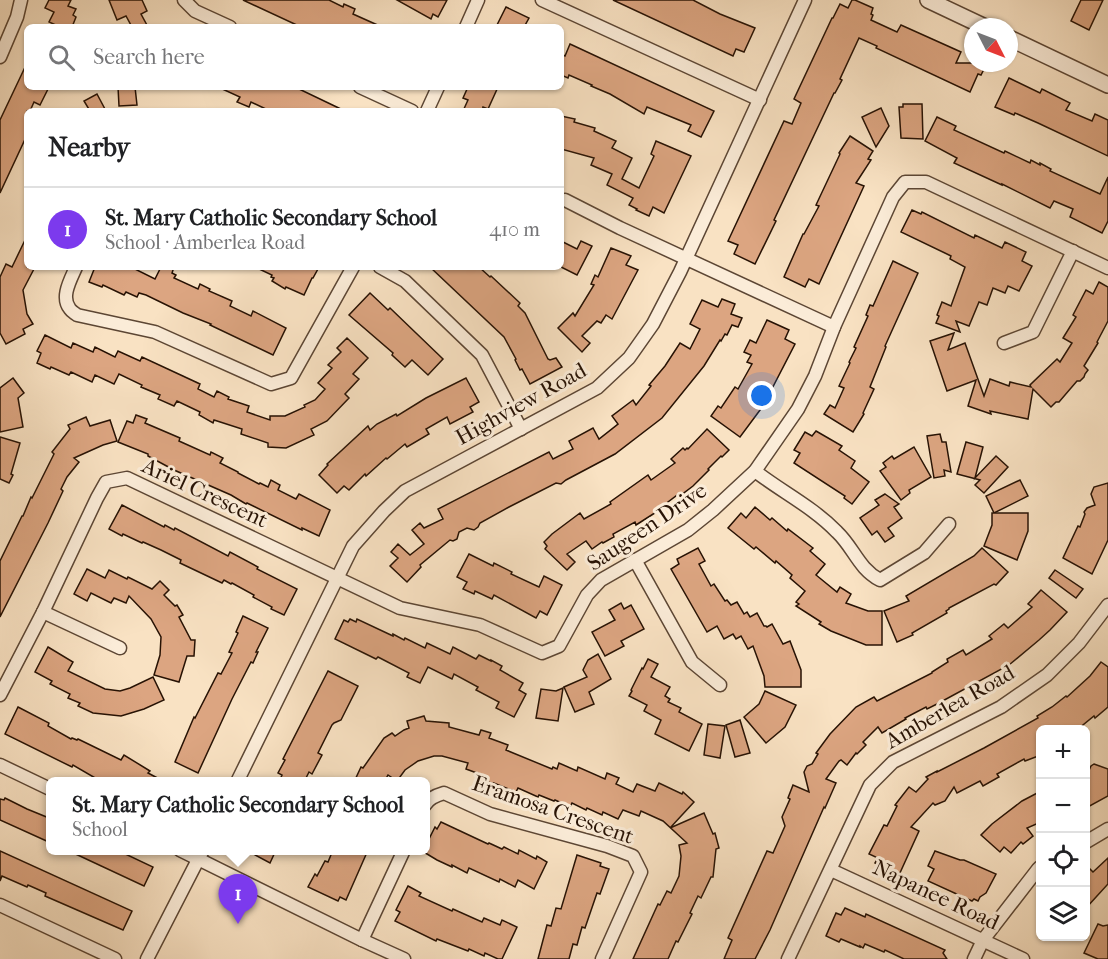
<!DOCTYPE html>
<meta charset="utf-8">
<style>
body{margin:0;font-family:"IM FELL French Canon",serif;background:#f2f2f2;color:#202124}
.controls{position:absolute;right:18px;bottom:18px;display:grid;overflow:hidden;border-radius:9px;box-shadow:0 2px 4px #0004}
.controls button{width:54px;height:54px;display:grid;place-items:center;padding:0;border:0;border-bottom:2px solid #e0e0e0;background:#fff;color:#202124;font:30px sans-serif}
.compass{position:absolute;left:964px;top:18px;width:54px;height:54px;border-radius:50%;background:#fff;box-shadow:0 2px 4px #0004;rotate:132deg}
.you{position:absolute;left:762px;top:396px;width:21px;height:21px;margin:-15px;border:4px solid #fff;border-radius:50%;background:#1a73e8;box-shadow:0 0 0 9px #1a73e833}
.badge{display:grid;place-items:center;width:39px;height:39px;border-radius:50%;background:#7c3aed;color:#fff;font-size:20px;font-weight:700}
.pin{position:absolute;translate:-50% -50px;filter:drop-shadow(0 2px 3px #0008)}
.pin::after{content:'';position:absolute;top:32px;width:21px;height:18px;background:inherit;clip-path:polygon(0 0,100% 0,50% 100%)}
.popup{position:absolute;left:46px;top:777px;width:384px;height:78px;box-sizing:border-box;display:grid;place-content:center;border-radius:9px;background:#fff;filter:drop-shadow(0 2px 4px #0005);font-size:20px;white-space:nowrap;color:#757577}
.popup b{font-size:22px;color:#202124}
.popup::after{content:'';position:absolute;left:50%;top:100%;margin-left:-12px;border:12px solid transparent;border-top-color:#fff}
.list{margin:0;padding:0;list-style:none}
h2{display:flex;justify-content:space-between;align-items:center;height:78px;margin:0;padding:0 24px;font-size:26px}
h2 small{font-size:20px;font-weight:400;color:#757577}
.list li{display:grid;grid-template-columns:39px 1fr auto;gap:18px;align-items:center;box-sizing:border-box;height:84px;padding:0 24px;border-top:2px solid #e0e0e0}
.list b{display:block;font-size:22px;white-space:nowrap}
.list p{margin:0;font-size:20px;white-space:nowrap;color:#757577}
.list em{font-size:20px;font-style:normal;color:#757577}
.icon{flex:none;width:33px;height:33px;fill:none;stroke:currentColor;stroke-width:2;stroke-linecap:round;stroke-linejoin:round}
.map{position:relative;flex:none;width:1108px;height:959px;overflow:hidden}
.search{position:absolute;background:#fff;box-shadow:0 2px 4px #0004;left:24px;top:24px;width:540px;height:66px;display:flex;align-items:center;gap:15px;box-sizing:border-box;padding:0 21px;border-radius:9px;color:#757577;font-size:22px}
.panel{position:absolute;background:#fff;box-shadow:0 2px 4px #0004;left:24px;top:108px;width:540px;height:162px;border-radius:9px}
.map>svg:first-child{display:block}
</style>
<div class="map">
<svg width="1108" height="959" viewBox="0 0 1108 959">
<rect width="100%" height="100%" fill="#f9e2c3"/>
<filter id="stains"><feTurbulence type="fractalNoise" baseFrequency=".00333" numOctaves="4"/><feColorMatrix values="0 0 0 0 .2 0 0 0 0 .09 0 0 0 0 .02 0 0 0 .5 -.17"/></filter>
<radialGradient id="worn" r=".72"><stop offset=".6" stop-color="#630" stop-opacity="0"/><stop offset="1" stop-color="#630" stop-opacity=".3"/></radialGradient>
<g fill="#dca581" stroke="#271204" stroke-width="1.5">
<path d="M49,0H71L68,6L76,9L73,15L76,17L72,27H60L49,22L54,12L45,8Z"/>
<path d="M109,0H142L147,11L141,14L148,27H132L126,16L117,20Z"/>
<path d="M243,0H329L343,7L344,4L355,9L353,14L382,27H301Z"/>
<path d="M397,0H447L438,17L433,14L431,19Z"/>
<path d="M613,0H693L720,14L755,28L744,52L736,49L733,56Z"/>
<path d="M852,0H855L873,8L871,14L873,15L871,20L897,32L901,25L961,52L956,63H987L981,75L978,74L970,92L876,48L877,46L859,38L840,79L842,80L835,93H834L774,220L776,221L755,264L734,254L738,245L728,241L784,121L792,124L801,103L794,99L832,18H833L840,4L848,8Z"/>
<path d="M1081,0H1103L1089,30L1071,21Z"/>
<path d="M506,7L529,18L524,27H496Z"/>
<path d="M570,44L714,111L701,137L688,131L691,125L647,107L644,114L610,94L591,86L592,85L569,75L568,78L561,75V54L565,56Z"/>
<path d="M27,63V87H49L40,105L34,102L30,111H27V135L0,193V120Z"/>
<path d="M1009,78L1040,93L1042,89L1070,103L1066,110L1092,121L1095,114L1108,120V156L1038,123L1015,113L1014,115L995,107Z"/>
<path d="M118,87H135L137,105L119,106Z"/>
<path d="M218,87H295L345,111H270L251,102L249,107L237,102L240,97Z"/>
<path d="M468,87H498L488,109L483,107L482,111H463L468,100L463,98Z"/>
<path d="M97,94L106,111H90L84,101Z"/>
<path d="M903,104H922L923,139L901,138L899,107H903Z"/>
<path d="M881,108L889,126L876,147L862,117Z"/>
<path d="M561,116L575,119L574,122L595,128L594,131L616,141L612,148L632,158L622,179L639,188L654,156L651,154L656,141L691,156L664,213L653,207L649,216L636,210L637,209L629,205L633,198L607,185L612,174L591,165L594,158L561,149Z"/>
<path d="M937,117L956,126L954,130L1004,153L1005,151L1030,163L1031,160L1040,165V163L1051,169L1050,171L1100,194L1108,177V221L1102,233L1070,217L1073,209L1054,201L1050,208L1002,184V185L954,163L957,158L925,141Z"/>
<path d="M850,136L873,151L868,159L871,160L856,183L864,186L819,284L809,279L805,287L784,277L803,234H804L819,206L816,205L840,154L839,153Z"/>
<path d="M912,210L921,214L922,212L974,238L975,235L1002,248L1005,242L1026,252L1022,261L1032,266L1019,291L1008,286L1005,293L993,288L987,305L979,302L969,326L956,321L960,332L936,323L939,316L937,315L942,302L951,306L965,267L950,259L951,256L901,232Z"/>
<path d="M27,236V267H35L23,290L27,314L33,324L23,329L25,334L6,344L0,333V277L6,264L12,267Z"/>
<path d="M561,241L577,249L581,241L592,246L577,275L561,267Z"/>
<path d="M611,248L631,256L626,265L638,270L612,319L606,315L601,323L597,321L582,336L590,343L582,352L558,328L573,313L575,316L594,285L591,284L595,275L598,277Z"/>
<path d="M893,261L918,273L885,346L886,347L870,387L874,389L863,413L864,414L853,432L824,414L830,405L835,408L844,388L839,386L850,363L849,362L856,348L854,347L868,316L866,315L870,305L873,306Z"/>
<path d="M95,267H131L155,279L161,267H174L172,273L176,275L174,278L198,289L200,284L210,289L209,291L232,301L230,306L251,316L253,311L286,328L273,355L210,325L211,324L183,313L146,295L139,293L137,297L126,292L124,295L103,285L102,287L89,282Z"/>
<path d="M255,267H319L313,278H312L304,295L286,287L285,289L272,281L274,278L271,277L272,275Z"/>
<path d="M430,267H479L490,277L491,276L520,303L518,306L525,313L548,359L550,360L556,358L562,367L530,384L522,369L520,370L515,360L516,359L504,337Z"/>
<path d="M1099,282L1108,287V321L1097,342L1098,343L1084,366L1088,370L1085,374L1084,377L1080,381H1077L1059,402H1056L1051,407L1033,389L1028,419L990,411L991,414L968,406L976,380L947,391L930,341L954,333L948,350L965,343L984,396L990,379L1009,386L1010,382L1031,387L1030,385L1057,359L1060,362L1072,343L1063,338L1076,317L1073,315L1086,290L1093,294Z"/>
<path d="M370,293L388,310L390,308L443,359L428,375L412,360L405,367L392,355L393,353L349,315Z"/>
<path d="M722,299L735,304L731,314L742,318L738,327L732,325L727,335L725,334L721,341L720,340L704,366L662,418L615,454L566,480L561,484L556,483L509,507L480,523L478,527L474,530L467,528L459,532L457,539L453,541L450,540L420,565L421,567L407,582L390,566L398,558L391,552L398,544L410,555L424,544L412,530L420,523L424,528L443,519L438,509L549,452L553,459L573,449L569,441L593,428L599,439L618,424L612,416L633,400L636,405L651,386L649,385L665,366L680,343L690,349L700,329L690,324L702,300L718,307Z"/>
<path d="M767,320L789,330L785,339L795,344L763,406L740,437L711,416L718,406L721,408L735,387L738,389L752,364L747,362L751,355L744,352L750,340L756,343Z"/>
<path d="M45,335L71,348L73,343L93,352L95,347L115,357L118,351L140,361L142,357L200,384L198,389L214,397L217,391L229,397L228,399L249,406L247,412L270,420V416H285L305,407L304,405L315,400L325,389L318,383L332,368L328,365L341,352L337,348L347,338L368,358L353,374L359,379L345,394L349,398L327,421L311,429L314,435L286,448L268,447V443L241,434L242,429L214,420L213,423L199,415L200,412L177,401L174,406L158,399L160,395L141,387L142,385L119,374L114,384L95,375L92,382L71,372L69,375L51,367L50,369L37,363L41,353L37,351Z"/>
<path d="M13,378L24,393L18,398L23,427L0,432V388Z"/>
<path d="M466,378L479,402L470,407L473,412L450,424L447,417L426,429L429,434L407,447L405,444L387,459L386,458L366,476L365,474L349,490L344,486L337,493L319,475L328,465L327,464L368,426L370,430L377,424L396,414L397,416L426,398Z"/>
<path d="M136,415L147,419L145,423L180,438L179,441L210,455L211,452L223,458L220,463L238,472V473L259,484L260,483L268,487L271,480L280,485L278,490L296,499L299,494L330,510L319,536L302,528V530L247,503L246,504L231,495L174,470L148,456V454L118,442L127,421L133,423Z"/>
<path d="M86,417L90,426L110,420L117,441L103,445L74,458L79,462L67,477L61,489L63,491L48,523L0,617V561L22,516H23L31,497L32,498L54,454L52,452L70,429L68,425Z"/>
<path d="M707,429L729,450L722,457L721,456L708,469L709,470L693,486L681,495L680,493L660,508L661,509L636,525L635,522L613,534L614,537L603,543L602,542L592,549L586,541L567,554L575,562L567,570L545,549L547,546L544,542L552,534L580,513L584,519L611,504L610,502L648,475L651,480L675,463L671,459L683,448L685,450L687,448L688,449Z"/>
<path d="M816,431L842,446L839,450L855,461L851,468L869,482L852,504L844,498L845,496L794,463L800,453L794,450L805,432L812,436Z"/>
<path d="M940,434L942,442H946L951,472L944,470L945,476L934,478L927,436Z"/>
<path d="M0,437L20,443L11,474L13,475L9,483L0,479Z"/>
<path d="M966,442L983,447L975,478L996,456L1008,467L984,493L975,485L980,480L957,474Z"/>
<path d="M914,447L931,477L909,490L910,493L901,500L880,471L886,467L883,463L892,456L894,459Z"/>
<path d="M1020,480L1028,496L994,513L986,496Z"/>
<path d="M1108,483V540L1092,574L1063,558L1078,526L1080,527L1085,514L1084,512L1087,508L1095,505L1091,494L1094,487Z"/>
<path d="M885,494L899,504L894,507L902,518L888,528L894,536L885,542L877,531L872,535L860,518L879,505L875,500Z"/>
<path d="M122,505L164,527L165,525L174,530L175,528L228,556L230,552L258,567L257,569L297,589L284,615L271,609L272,607L253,597L254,595L232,583L231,584L224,580L222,583L180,563L181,560L161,550L143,542L142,543L123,534L122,536L109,529Z"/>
<path d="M755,507L770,520L772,518L787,531L788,529L813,548L810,551L825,564L816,575L837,592L840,587L851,594L846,603L868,611H882V645H866L831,631L819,624L821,622L796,606L799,604L796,602L805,591L790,578L792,575L776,561L775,563L756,547L754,549L728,528L741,513L746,518Z"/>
<path d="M992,513H1028V531L1017,560L984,546L992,525Z"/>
<path d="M698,548L705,561L699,564L711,586L714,584L725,601L727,600L731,605L737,602L744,614L747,612L750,617L757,613L764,626H766L767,627L772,624L783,644L790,641L801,670V687H765L764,676L753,646L748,649L741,636L736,639L733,634L724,639L717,626L707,632L671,569L679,564L677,559Z"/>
<path d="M982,548L1008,572L996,585L994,584L949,608V609L946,611L947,613L912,633L913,635L897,642L884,611L909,601L906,596L974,556Z"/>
<path d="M469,554L493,566L494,563L512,572L511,574L539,587L544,576L562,585L547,615L540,611L536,618L494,595L492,599L475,591L474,594L463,589L467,582L457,577Z"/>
<path d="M87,569L105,578L109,570L127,579L128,577L152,589L160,581L169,590L164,595L175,606L177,605L183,615L179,617L191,640H195L194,656H187L179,682L154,675L160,655L161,637L151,619L129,596L126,603L114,598L111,603L91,593L87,601L74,594Z"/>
<path d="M1055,570L1083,589L1076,598L1049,578Z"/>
<path d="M1041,590L1067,612L1050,630L1039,640L1009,665L937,704L927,709L926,707L905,718L906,719L882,733L878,727L863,742L866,745L857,754L856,753L847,765L841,760L839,761L826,779L836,783L825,808L824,807L770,930L755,959H724L732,940L728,938L767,851L773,853L785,826L782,817L790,799L788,798L793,785L809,792L804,772L807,766L812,764L818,754L816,753L830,734L856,707L874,697L877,701L932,673V672L948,662L947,659L963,650L966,655L992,639L989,636L1004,624L1008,628L1032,607L1028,604Z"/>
<path d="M621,603L624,609L631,605L644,629L621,641L624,646L605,656L592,632L615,620L609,610Z"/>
<path d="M243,616L268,628L256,652H258L253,663L251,662L232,699L198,773L175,762L194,717L195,718L218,673L221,674L232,653L229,652L238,633L236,632Z"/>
<path d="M350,619L356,622L357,619L393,636V634L404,640L405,638L425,648L427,643L450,654L453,647L476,659L479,655L491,661V660L502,666L500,670L523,683L519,690L526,694L514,717L496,708L499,702L476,690L478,687L454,674L452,679L428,667L420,683L407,677L409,673L378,657L376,659L335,639L344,620L348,622Z"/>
<path d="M48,647L73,662L68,671L105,689L120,691L130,688L153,677L164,700L144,709L121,716L93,713L78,706L80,703L68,698L70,694L50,684L52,681L35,672Z"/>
<path d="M598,654L611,679L589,692L594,704L575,712L564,687L587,677L583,670L588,660Z"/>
<path d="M648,659L658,664L651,677L670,687L665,696L670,699L668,702L681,708L679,712L702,724L689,751L655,734L661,720L644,711L647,705L629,696L632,691L631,690L642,668L643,669Z"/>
<path d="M1101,662L1108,667V707L1095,718L1094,716L1078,729H1041V755L1025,761L1024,759L997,774L999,777L983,786L980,781L957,793L954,787L945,801L935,805L933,803L911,827L919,831L899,875L875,863L878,858L869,854L884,825L887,826L897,806L895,805L909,787L916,792L928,779L926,777L937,771V772L984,748L1038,718L1037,716L1052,707L1066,696L1067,697L1090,676Z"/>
<path d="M328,671L358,686L341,720L334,723L332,725L318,753L322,755L312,774L309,772L304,782H279L282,775L278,773L285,760L283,759Z"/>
<path d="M563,688L558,721L536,718L541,689L556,691Z"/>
<path d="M765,691L796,705L785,727L766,743L744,717L759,704Z"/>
<path d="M18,707L49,723L48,726L71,739L72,738L77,740L78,739L121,760L124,755L150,771L148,773L165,782H102L73,765L72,767L5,734Z"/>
<path d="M424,716L426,721L449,723V727L479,735L481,730L491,733L489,738L508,745L506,750L552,769L553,767L557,769L559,763L577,771L578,767L605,779L607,773L619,778L616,784L633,792L637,784L655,791L659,783L682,794L683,792L694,802L670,828L704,813L713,834L715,833L719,848L716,849L713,877H711L701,898L698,896L690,913L692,914L678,942L676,941L668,959H633L658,904L660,905L667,891L671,893L679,876L681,856L679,845L687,843L663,821L641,811L639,816L623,810L618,819L603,812L602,815L587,808L586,810L572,803L570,807L555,800L554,801L539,795L538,797L518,788L516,792L494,783V784L483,780L485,776L466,769L468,763L442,756H434L418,761L405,770L397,781L388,775L384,782H354L361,767L363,768L384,738L392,733L395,736L404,730L409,728L407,721Z"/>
<path d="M740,720L750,753L735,757L726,725Z"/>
<path d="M708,724L725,726L720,758L704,755Z"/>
<path d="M1094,764L1108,769V796L1086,808V777L1091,766Z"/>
<path d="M1041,791V822L1027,828L1033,836L1023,844L1021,842L1011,853L1004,847L1000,852L981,835L992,824L1022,801Z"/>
<path d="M5,798L27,809L49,818L48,821L51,822V843L0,820V799L4,800Z"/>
<path d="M441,822L488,844L489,843L502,849L504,847L518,854L519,850L536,859L537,856L547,862L534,889L518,880L515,887L500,879L499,882L469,868L467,873L452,865V867L437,860L422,851L426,850V845L435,827L437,829Z"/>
<path d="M67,850H117L153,867L144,886Z"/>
<path d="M246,850H276L270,863Z"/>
<path d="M333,850H368L346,900L340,897L338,901L308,887L315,874L317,876L325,861L328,862Z"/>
<path d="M0,851L132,911L123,930L45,896L46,893L28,885L27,887L2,876L0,881Z"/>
<path d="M935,851L960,860H964L996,874L986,893L980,897L978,901L974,899L972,901L928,881L934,869L928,866Z"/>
<path d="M577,855L601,863L600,866L609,869L600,894L597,893L585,928L582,927L577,945L573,944L569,959H538L547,925L551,926L556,908L561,909Z"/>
<path d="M1108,858V884L1086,908V865L1093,872Z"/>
<path d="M408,886L421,893L419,896L452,911L453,909L482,922L484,918L500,925L502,920L517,927L502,959H498L485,953L484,956L469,949L468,951L437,939L436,941L395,921L400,912L396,910Z"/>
<path d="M845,908L865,917L866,914L945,950L943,953L947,959H904L885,950L884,952L865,944L863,948L860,946V947L841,939L839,942L826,936L836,913L841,915Z"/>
<path d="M1098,924L1103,926L1108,925V959H1098L1084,953Z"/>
</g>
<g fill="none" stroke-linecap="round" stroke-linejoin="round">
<g stroke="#5c4634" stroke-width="15">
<g id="minor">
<path d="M184,0L195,11L230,27"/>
<path d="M542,0L760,100"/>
<path d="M466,27L478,0"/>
<path d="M0,57L17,17L21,0"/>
<path d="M360,87L412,111"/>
<path d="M427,111L438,87"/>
<path d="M565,200L620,228L834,327"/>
<path d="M76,267C71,279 60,297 70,309C72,312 75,313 77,315L155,332L271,384L291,378L353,267"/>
<path d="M380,267L405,281L482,355L521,429"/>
<path d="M1004,343L1033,332L1073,251"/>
<path d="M755,471C782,492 813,507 837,532C854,548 858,568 880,580L924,553L949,524"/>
<path d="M635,560L692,662L720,685"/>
<path d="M43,612L120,648"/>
<path d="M0,695L43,612L97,498L106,482L127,478L400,608L480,625L542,653L559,646L587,595L601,580L688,530L713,510L755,471L798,409L815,376L834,327L893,197L905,182H926L1108,268"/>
<path d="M0,765L50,789"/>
<path d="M237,782L353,546L384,511L405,491L597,388L629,358L653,324L680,272L805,0"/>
<path d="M425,805C429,798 437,795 444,793L490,814L607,846L633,856L641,872L602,959"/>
<path d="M1086,842L1108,829"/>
<path d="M180,850L362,940L404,959"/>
<path d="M831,870L1023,959"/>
<path d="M0,905L115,959"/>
<path d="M362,940L404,850"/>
<path d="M147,959L203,850"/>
<path d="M788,959L870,785L893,762L1001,707L1047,675L1079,643L1108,605"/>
<path d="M974,959L983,940L1038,869L1040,867"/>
</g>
</g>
<g stroke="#5c4634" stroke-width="18">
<g id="tertiary">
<path d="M928,0L985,27"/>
<path d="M1009,38L1108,85"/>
</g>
</g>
<use href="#minor" stroke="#fbecd8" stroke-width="12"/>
<use href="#tertiary" stroke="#fbecd8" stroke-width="15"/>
</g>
<g text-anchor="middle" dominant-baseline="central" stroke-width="6" stroke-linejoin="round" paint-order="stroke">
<g font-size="22" fill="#271204" stroke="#fbecd8">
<text transform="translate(521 404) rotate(-29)">Highview Road</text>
<text transform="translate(205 493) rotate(25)">Ariel Crescent</text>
<text transform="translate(647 527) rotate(-34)">Saugeen Drive</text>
<text transform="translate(950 707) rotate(-30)">Amberlea Road</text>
<text transform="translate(553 810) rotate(19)">Eramosa Crescent</text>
<text transform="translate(936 895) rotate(25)">Napanee Road</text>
</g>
</g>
<rect width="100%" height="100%" filter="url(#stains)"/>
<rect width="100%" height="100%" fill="url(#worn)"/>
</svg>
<div class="controls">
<button>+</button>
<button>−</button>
<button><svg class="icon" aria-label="locate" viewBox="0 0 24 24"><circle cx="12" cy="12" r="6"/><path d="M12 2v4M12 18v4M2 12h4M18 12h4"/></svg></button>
<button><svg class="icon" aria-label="layers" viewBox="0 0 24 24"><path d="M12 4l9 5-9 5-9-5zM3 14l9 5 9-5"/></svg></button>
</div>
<svg class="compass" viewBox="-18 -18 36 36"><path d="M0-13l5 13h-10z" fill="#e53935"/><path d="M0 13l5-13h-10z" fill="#757577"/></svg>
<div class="you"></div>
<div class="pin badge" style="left:238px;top:924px">1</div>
<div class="popup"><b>St. Mary Catholic Secondary School</b>School</div>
<div class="search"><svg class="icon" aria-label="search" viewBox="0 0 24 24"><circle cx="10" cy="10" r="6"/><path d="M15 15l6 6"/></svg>Search here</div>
<section class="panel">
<h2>Nearby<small></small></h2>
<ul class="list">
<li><span class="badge">1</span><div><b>St. Mary Catholic Secondary School</b><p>School · Amberlea Road</p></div><em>410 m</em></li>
</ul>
</section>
</div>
